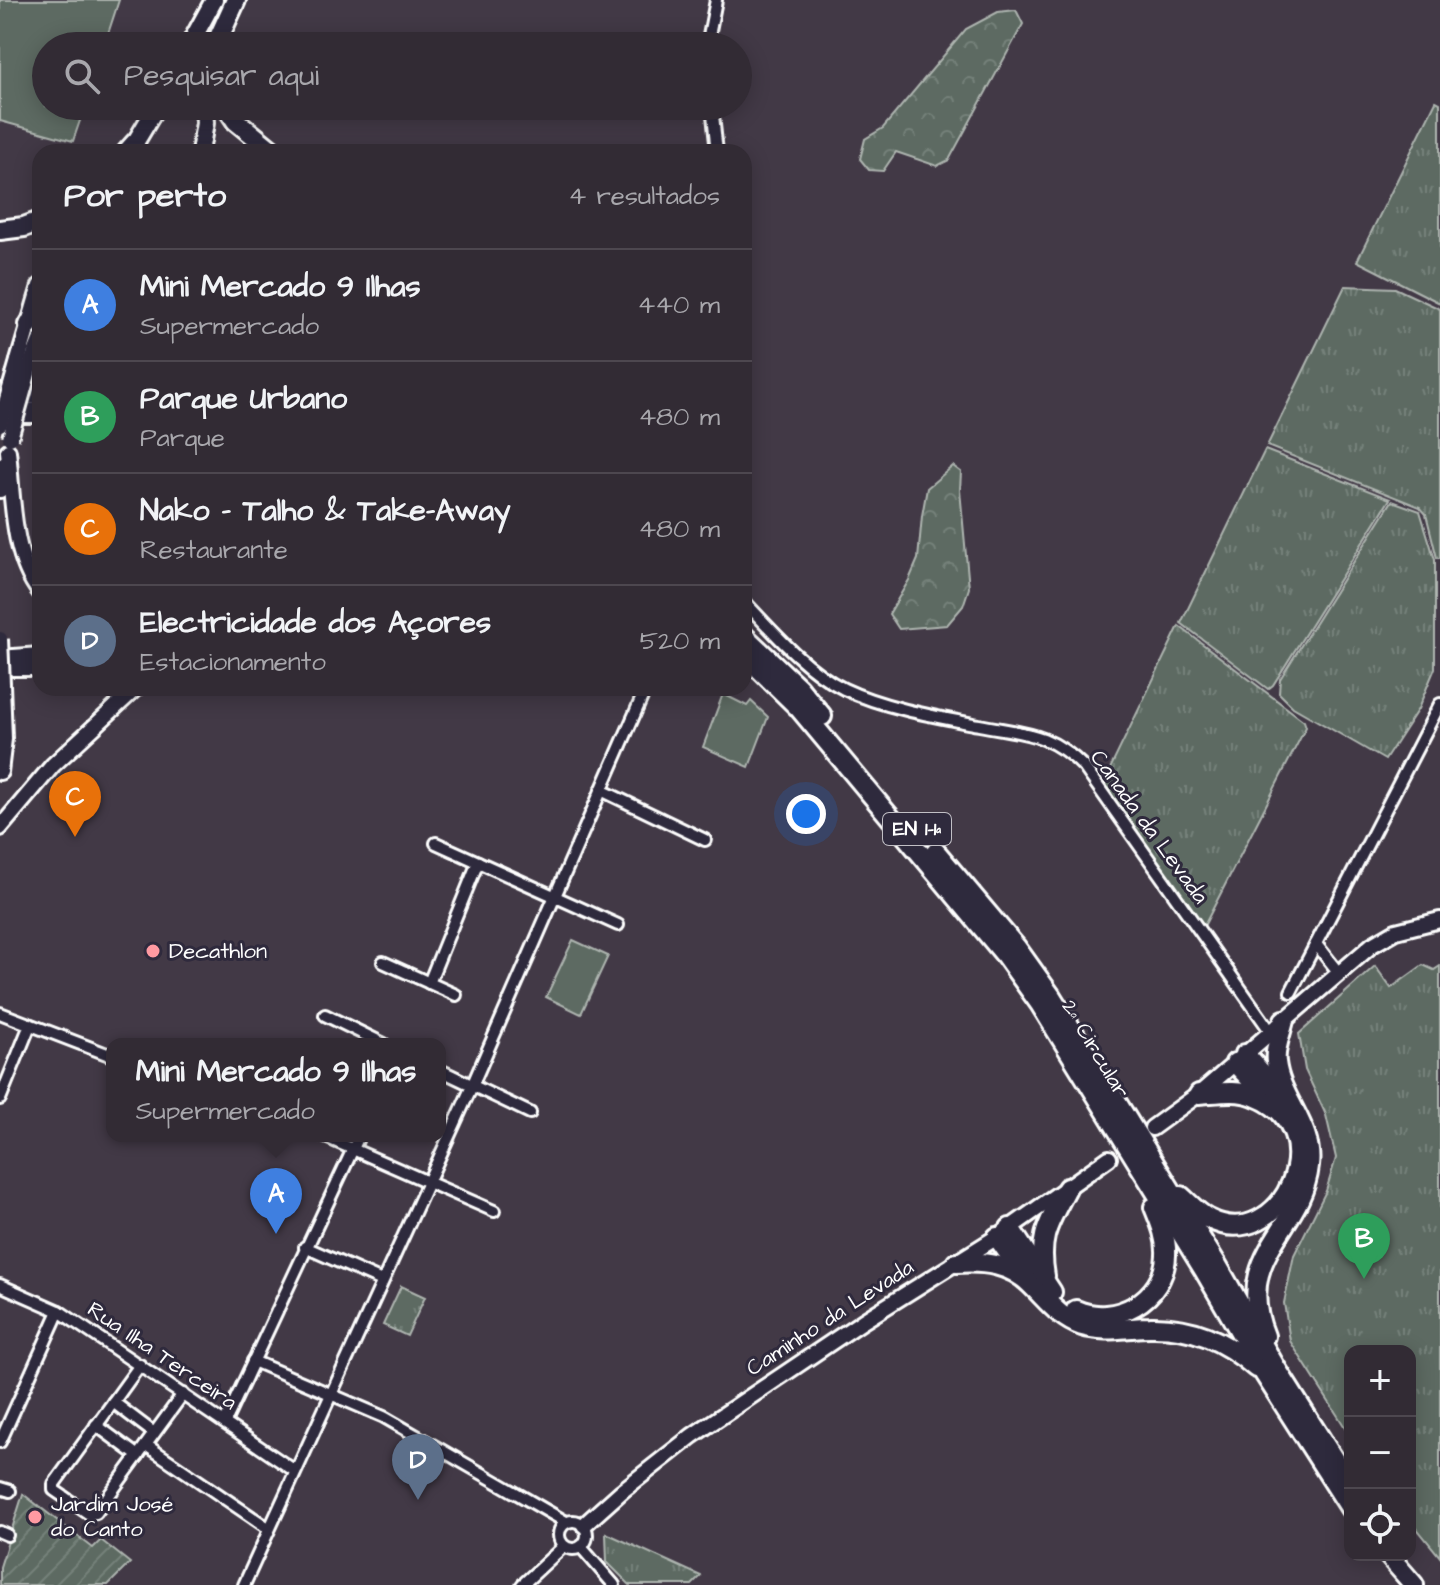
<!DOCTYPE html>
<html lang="pt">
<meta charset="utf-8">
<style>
body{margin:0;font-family:"Architects Daughter",sans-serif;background:#3a333c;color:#f1f3f6}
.controls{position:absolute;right:24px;bottom:24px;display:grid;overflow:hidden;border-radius:16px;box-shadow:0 4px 20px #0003}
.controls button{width:72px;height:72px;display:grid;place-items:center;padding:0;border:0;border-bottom:2px solid #4d474f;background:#322b34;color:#f1f3f6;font:40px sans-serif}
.you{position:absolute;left:806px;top:814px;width:28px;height:28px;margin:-20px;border:6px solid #fff;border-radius:50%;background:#1a73e8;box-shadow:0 0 0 12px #1a73e833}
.badge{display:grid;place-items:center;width:52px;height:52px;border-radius:50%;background:#ff9aa2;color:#fff;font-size:26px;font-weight:700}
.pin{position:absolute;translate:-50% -66px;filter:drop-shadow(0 2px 4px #0008)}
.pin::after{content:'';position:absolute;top:42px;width:28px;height:24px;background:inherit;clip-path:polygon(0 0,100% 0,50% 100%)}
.popup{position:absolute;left:106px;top:1038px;width:340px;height:104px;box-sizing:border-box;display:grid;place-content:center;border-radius:16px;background:#322b34;filter:drop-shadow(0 2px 6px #0005);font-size:26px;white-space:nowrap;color:#a8a7ac}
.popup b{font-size:30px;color:#f1f3f6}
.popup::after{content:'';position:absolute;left:50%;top:100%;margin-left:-16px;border:16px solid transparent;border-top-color:#322b34}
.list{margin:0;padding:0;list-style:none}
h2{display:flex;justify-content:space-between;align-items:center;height:104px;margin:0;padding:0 32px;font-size:34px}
h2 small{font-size:26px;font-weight:400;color:#a8a7ac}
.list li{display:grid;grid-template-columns:52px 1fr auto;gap:24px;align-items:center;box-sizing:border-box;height:112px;padding:0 32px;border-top:2px solid #4d474f}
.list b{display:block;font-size:30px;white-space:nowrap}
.list p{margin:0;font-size:26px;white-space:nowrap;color:#a8a7ac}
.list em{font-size:26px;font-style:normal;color:#a8a7ac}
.icon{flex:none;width:44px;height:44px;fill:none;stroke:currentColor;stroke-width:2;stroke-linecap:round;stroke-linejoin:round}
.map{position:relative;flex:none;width:1440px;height:1585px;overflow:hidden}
.search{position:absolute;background:#322b34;box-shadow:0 4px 20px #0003;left:32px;top:32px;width:720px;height:88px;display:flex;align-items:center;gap:20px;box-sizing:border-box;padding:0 28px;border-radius:44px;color:#a8a7ac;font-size:30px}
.panel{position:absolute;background:#322b34;box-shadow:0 4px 20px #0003;left:32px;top:144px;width:720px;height:552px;border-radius:24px}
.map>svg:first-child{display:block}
</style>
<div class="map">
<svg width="1440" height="1585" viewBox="0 0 1440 1585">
<defs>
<pattern id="grass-tufts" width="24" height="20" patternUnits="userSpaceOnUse" patternTransform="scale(2)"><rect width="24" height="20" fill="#5d6b62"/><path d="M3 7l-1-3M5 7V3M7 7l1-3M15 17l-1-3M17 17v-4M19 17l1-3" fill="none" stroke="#75817a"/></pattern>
<pattern id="forest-crowns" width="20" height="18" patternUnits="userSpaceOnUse" patternTransform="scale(2)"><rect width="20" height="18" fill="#5d6b62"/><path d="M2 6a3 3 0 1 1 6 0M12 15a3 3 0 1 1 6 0" fill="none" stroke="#75817a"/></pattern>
<pattern id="garden-furrows" width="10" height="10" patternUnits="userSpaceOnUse" patternTransform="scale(2)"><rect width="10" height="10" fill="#5d6b62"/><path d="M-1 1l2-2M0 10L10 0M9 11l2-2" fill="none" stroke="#75817a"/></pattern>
</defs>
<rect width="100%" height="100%" fill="#423946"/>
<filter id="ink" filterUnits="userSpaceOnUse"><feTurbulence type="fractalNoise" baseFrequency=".0125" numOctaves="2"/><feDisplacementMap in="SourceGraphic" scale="16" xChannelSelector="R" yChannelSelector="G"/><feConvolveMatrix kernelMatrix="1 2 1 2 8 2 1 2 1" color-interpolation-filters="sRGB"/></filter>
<g filter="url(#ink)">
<g fill="url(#grass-tufts)" stroke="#aeb5b0" stroke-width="2">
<path d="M1436,101L1440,103V303L1357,261Z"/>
<path d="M1345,286L1395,288L1440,309V558H1437L1426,514L1420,507L1267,446Z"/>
<path d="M1265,450L1390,499L1273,685L1268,689L1181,623Z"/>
<path d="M1392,501L1420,511L1435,560V668L1418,709L1385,760L1293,707L1279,693L1280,679Z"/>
<path d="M1179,626L1304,721L1306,727L1203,928L1105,786L1108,773Z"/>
<path d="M1423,965L1434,970L1440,966V1557L1410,1520V1351H1350V1435L1290,1341L1284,1303L1294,1255L1326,1191L1336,1158L1326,1115L1305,1070L1299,1034L1375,966L1391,988Z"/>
<path d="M401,1286L425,1297L407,1336L383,1325Z"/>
<path d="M606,1533L701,1576L692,1585H630L607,1562Z"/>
</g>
<g fill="url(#forest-crowns)" stroke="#aeb5b0" stroke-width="2">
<path d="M1016,10L1023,24L949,160L937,166L896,152L883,171L869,170L860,159L865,139L883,128L966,29L998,12Z"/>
<path d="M953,466L961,472L960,490L969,588L963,606L947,625L899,629L889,614L909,580L918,559L922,516L927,488Z"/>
</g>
<path fill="url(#garden-furrows)" stroke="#aeb5b0" stroke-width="2" d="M23,1494L93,1548L101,1540L130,1563L108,1585H0V1567Z"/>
<g fill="#5d6b62" stroke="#aeb5b0" stroke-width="2">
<path d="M0,0H119L104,46H46V106H85L73,141L0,121Z"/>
<path d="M723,694L747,706L751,701L768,717L749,767L703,747Z"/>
<path d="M573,940L608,956L581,1014L546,997Z"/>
</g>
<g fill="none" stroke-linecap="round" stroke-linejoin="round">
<g stroke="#fff" stroke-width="16">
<g id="street">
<path d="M707,46L716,0"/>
<path d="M712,106L717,152"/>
<path d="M744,601C772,631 807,671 844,689C884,708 937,717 979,725C1025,734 1049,732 1084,767L1271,1032"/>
<path d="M601,790L705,840"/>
<path d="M436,843L618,925"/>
<path d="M1316,944L1339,973"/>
<path d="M383,962L456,995"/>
<path d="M429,983L478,862"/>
<path d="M1291,992L1440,704"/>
<path d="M0,1013L112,1056"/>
<path d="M325,1015L384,1044"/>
<path d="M440,1070L530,1113"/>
<path d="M0,1099L30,1025"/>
<path d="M323,1136L494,1211"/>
<path d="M305,1247L382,1281"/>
<path d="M0,1285L59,1311L295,1471"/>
<path d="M253,1361L384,1417L566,1522"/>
<path d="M140,1365L54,1484V1490L89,1514L96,1513L183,1394"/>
<path d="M113,1402L154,1433"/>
<path d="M225,1422L359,1136"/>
<path d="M96,1425L138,1456"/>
<path d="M0,1442L59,1311"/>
<path d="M146,1445L268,1528"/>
<path d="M0,1488L10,1491"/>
<circle cx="573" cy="1535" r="14"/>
<path d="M0,1532L7,1535"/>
<path d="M581,1547L614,1585"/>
<path d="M244,1585L472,1086L646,688"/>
<path d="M522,1585L564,1546"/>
</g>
</g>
<g stroke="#fff" stroke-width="20">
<g id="secondary">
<path d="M18,361L40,286"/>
<path d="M31,363L40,341"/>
<path d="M8,451C13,495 11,555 40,592"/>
<path d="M0,490L5,463"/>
<path d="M0,658L40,655"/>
<path d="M0,668H40"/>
<path d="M0,772L4,739L2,684"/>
<path d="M0,828L53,765L136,688"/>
<path d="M1152,1128L1199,1094L1372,945L1396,931L1440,920"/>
<path d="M584,1525L622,1491L692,1436L863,1321L997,1237L1109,1158"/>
</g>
</g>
<g stroke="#fff" stroke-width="22">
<g id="primary">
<path d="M189,46L214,0"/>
<path d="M135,143L157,106"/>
<path d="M200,152L205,123L204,106"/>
</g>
</g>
<g stroke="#fff" stroke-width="24">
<g id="highway">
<path d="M215,46L236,0"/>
<path d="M226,106L236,121L274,152"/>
<path d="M127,152L135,143"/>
<path d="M0,230L24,227L40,221"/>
<path d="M29,325L40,307"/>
<path d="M0,394L40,395"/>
<path d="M3,413H40"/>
<path d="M744,636L798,687L822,716"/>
<path d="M744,654L799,708L1005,955L1040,1004L1204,1270L1265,1375L1350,1508"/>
<path d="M936,852L1016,947L1051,996L1216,1263L1276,1368L1350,1485"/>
<path d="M1245,1054L1282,1096"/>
<path d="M1235,1063L1260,1090"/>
<path d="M1181,1196C1190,1204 1198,1213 1209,1219C1281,1256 1341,1128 1254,1096C1237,1089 1217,1093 1199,1094"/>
<path d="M1010,1228L1052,1292"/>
<path d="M997,1237L1025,1277"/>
<path d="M956,1263C984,1261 1010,1264 1030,1284C1047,1300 1059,1318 1082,1326C1105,1333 1127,1327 1150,1327C1192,1326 1224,1340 1256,1368"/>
<path d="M1045,1276C1038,1236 1049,1223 1067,1188"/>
<path d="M1076,1310C1114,1327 1165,1300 1166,1255C1167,1238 1160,1222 1154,1207"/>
<path d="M1265,1336C1232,1255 1302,1230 1309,1166C1314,1127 1280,1099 1276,1062C1274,1049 1281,1034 1284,1020"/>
<path d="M1388,1555L1414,1585"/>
</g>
</g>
<use href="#street" stroke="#2f2a3d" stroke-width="10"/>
<use href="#secondary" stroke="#2f2a3d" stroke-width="14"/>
<use href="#primary" stroke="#2f2a3d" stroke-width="16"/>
<use href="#highway" stroke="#2f2a3d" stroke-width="18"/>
<g stroke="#fff" stroke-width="20" stroke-linecap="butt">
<g id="secondary-bridge">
<path d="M0,424L18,361"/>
<path d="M10,438L31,363"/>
<path d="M0,639L2,684"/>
</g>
</g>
<use href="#secondary-bridge" stroke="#2f2a3d" stroke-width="14"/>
</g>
</g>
<g fill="#ff9aa2" stroke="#2f2a3d" stroke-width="3">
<circle cx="153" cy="951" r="8"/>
<circle cx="35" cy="1517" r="8"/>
</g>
<g text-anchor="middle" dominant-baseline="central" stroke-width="6" stroke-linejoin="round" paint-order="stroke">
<rect fill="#2f2a3d" stroke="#c1bfc5" stroke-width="2" x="883" y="813" width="68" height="32" rx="6"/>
<g font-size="20" font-weight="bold" fill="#fff">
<text x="917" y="829">EN 1-1ª</text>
</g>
<g font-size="22" fill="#fff" stroke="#2f2a3d">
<text transform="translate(1149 827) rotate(54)">Canada da Levada</text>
<text transform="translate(1095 1049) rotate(59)">2ª Circular</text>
<text transform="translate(830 1318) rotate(-33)">Caminho da Levada</text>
<text transform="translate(162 1356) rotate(34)">Rua Ilha Terceira</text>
</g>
<g font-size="22" fill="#fff" stroke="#2f2a3d" text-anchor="start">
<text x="169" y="951">Decathlon</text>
<text x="51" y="1504">Jardim José<tspan x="51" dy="25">do Canto</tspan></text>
</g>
</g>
</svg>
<div class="controls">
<button>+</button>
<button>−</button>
<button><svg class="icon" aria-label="locate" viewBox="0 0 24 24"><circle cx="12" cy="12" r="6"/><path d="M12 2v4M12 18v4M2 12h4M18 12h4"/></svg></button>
</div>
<div class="you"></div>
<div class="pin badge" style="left:276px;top:1234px;background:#3f7fe0">A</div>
<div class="popup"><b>Mini Mercado 9 Ilhas</b>Supermercado</div>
<div class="pin badge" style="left:1364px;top:1279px;background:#2e9e5b">B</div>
<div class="pin badge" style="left:75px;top:837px;background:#e8710a">C</div>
<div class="pin badge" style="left:418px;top:1500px;background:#5c6f8a">D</div>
<div class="search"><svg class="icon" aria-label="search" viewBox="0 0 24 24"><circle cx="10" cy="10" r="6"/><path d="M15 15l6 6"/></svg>Pesquisar aqui</div>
<section class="panel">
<h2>Por perto<small>4 resultados</small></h2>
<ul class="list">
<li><span class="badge" style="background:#3f7fe0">A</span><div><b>Mini Mercado 9 Ilhas</b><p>Supermercado</p></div><em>440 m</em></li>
<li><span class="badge" style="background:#2e9e5b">B</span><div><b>Parque Urbano</b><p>Parque</p></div><em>480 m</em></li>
<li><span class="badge" style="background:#e8710a">C</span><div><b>Nako - Talho &amp; Take-Away</b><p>Restaurante</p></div><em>480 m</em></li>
<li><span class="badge" style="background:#5c6f8a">D</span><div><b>Electricidade dos Açores</b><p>Estacionamento</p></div><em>520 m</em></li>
</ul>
</section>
</div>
